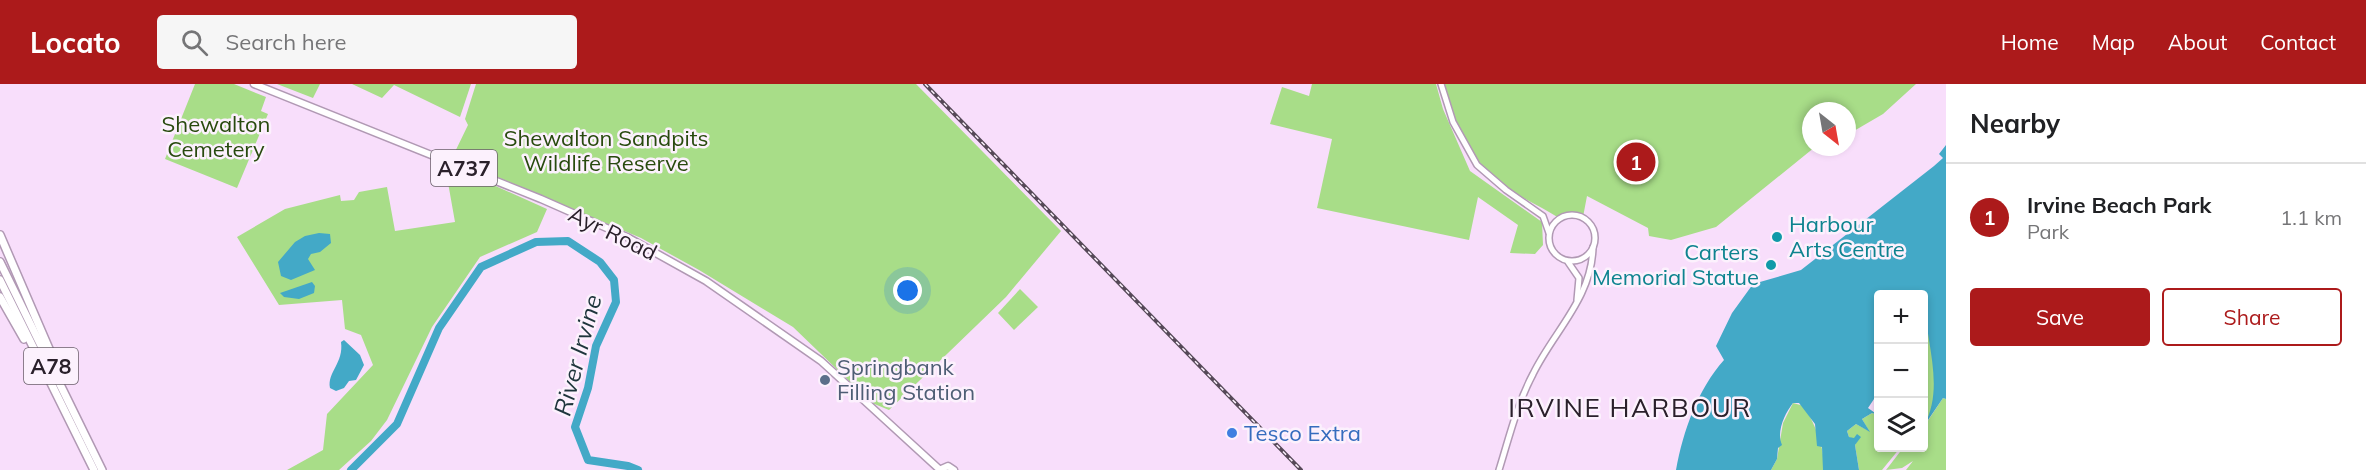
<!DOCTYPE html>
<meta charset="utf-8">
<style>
body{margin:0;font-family:Mulish,sans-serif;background:#f6f6f6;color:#202124}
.controls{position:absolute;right:18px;bottom:18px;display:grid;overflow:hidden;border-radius:6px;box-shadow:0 3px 9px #0003}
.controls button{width:54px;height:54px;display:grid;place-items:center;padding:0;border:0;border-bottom:2px solid #e0e0e0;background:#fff;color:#202124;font:30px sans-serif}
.compass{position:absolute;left:1802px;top:18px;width:54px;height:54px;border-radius:50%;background:#fff;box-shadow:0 3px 9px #0003;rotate:149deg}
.you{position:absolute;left:908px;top:207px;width:21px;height:21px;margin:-15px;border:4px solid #fff;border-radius:50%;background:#1a73e8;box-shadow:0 0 0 9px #1a73e833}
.badge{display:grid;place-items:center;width:39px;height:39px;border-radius:50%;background:#ac1a1b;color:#fff;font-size:20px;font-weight:700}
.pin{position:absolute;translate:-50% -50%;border:3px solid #fff;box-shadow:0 2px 6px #0006}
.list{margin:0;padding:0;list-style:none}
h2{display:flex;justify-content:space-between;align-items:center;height:78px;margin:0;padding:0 24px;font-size:26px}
h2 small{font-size:20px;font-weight:400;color:#757577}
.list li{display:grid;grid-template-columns:39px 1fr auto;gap:18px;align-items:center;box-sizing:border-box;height:108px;padding:0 24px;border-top:2px solid #e0e0e0}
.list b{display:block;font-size:22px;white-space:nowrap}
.list p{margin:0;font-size:20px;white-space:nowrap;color:#757577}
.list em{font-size:20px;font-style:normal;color:#757577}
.actions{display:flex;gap:12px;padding:18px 24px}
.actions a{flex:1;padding:14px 0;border:2px solid #ac1a1b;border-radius:6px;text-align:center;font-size:21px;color:#ac1a1b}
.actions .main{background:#ac1a1b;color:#fff}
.icon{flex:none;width:33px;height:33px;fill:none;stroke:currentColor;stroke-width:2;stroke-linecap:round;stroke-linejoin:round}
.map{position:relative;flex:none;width:1946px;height:386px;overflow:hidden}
header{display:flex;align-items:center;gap:36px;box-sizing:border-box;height:84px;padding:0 30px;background:#ac1a1b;color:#fff}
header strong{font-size:28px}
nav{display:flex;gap:33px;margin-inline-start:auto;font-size:21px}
.search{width:420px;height:54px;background:#f6f6f6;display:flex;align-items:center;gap:15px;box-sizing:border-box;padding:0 21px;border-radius:6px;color:#757577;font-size:22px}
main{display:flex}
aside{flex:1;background:#fff}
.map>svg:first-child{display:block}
</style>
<header>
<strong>Locato</strong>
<div class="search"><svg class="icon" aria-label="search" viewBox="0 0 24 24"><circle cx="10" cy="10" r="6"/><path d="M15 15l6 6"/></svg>Search here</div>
<nav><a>Home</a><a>Map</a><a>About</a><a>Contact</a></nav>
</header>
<main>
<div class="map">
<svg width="1946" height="386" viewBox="0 0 1946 386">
<rect width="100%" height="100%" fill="#f8defb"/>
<g fill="#a8dd88">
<path d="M195,0H234L266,13L261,27L268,30L237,104L165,75Z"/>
<path d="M277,0H320L313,14Z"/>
<path d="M352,0H471L460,33L394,1L382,14Z"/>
<path d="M476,0H916L1061,147L1006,213L889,326L872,319L793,243L699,186L641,154L452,74L468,41L465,35Z"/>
<path d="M1312,0H1436L1443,25L1470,87L1542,138L1543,161L1535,170L1510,169L1518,141L1478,113L1469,156L1317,124L1332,55L1270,40L1282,3L1309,12Z"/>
<path d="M1441,0H1916L1883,30L1847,51V27H1811V63H1815L1716,143L1671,156L1649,152L1648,144L1587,112L1583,133L1574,130L1559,134C1533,118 1499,104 1477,81C1458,60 1451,25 1441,0Z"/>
<path d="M459,91L480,95L547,125L537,148L480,173L432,243L387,336L371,357L339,386H287L323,366L327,330L373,281L361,251L345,245L342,216L279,221L237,153L285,125L340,111L341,117L354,116L359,108L387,103L395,147L455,138L447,93Z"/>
<path d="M1020,205L1038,223L1014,246L998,229Z"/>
<path d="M1924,234C1937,261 1941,314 1925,341L1943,314L1946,315V386H1906L1913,377L1902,384L1886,386L1903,364H1924Z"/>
<path d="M1793,319L1804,322C1814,338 1827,368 1823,386H1771L1777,375L1783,339Z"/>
<path d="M1872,329L1878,331V364H1900L1882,386H1859L1855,361L1857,357L1849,353L1847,347L1856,340L1869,347L1862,335Z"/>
</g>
<g fill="#43a9c7">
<path d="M1946,61V315L1943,314L1924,342C1946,301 1924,255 1924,210L1907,207L1906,210H1878V309L1868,324L1878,331L1872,329L1862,335L1870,348L1856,340L1847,347L1849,353L1854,354L1857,350L1861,353L1855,361L1859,386H1823L1822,363L1817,362L1815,340L1799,319H1793C1785,329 1776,348 1782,361L1778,364L1777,375L1771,386H1676C1683,347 1698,305 1724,276L1716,262L1732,229L1753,200L1801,186L1934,82L1943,74L1939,70Z"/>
<path d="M319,149L330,150L331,159L320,168L311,170L308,175L315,186L291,196L281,192L278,178L295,158L305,152Z"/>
<path d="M312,198L315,202L314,209L299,215L284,213L280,209Z"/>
<path d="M344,256L360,271L364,281L356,296L349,297L344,304L336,307L330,304C327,288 344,279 341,258Z"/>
</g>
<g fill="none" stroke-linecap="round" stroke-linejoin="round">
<path stroke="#43a9c7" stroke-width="8" d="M351,386L397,340L439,244L481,183L536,158L568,157L600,178L614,196L616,218L596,262L588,304L575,343L588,376L628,382L638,386"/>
<g stroke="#b199b4" stroke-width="8">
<g id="secondary">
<path d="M1441,0L1453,38L1477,81L1506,106L1543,132L1549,149"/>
<circle cx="1572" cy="154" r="23"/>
<path d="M1568,178L1579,194L1577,216"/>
<path d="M1499,386C1509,354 1517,320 1533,290C1554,247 1592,214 1593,163"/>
</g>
</g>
<g stroke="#b199b4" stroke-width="9">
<g id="primary">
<path d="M254,0L541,115L627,153L706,197L821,277L939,385"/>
<path d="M939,386L948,382L954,386"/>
</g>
</g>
<g stroke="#b199b4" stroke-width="10">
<g id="highway">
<path d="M0,151L62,295"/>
<path d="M0,178L102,386"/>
<path d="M0,196L94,386"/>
<path d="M0,213L24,255"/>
</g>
</g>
<use href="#secondary" stroke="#fff" stroke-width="5"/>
<use href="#primary" stroke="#fff" stroke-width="6"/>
<use href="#highway" stroke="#fff" stroke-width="7"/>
<g stroke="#564958" stroke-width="4">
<path id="rail" d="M925,0L1301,386"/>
</g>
<use href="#rail" stroke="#fcf1fd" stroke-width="1.5" stroke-dasharray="4.5" stroke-linecap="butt"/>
</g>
<g fill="#0f9aa8" stroke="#fcf1fd" stroke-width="2">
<circle cx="1777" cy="153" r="6"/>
<circle cx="1771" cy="181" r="6"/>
</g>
<circle fill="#5c6f8a" stroke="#fcf1fd" stroke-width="2" cx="825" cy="296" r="6"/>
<circle fill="#3f7fe0" stroke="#fcf1fd" stroke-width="2" cx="1232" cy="349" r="6"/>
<g text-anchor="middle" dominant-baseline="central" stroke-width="5" stroke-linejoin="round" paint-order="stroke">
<g fill="#fcf1fd" stroke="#695f6a" stroke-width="1.5">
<rect x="431" y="66" width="66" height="36" rx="4.5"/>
<rect x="24" y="264" width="54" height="36" rx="4.5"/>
</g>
<g font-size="21" font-weight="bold" fill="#2a202b">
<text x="464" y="84">A737</text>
<text x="51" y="282">A78</text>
</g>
<g font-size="22" fill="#284a0e" stroke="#fcf1fd">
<text x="216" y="40">Shewalton<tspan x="216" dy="25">Cemetery</tspan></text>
<text x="606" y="54">Shewalton Sandpits<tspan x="606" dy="25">Wildlife Reserve</tspan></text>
</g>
<g font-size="22" fill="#0d838f" stroke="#fcf1fd" text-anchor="start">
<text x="1789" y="140">Harbour<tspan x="1789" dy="25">Arts Centre</tspan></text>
<text x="1759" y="168" text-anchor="end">Carters<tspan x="1759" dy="25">Memorial Statue</tspan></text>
</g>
<g font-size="22" fill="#2a202b" stroke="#fcf1fd">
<text transform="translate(613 149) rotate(26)">Ayr Road</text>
</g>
<g font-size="22" fill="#4e5e75" stroke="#fcf1fd" text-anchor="start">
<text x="837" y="283">Springbank<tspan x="837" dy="25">Filling Station</tspan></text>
</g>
<g font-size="22" fill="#366cbe" stroke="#fcf1fd" text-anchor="start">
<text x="1244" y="349">Tesco Extra</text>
</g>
<g font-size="24" font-style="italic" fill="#1e353c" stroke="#fcf1fd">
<text transform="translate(577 271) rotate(-75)">River Irvine</text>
</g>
<g font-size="26" letter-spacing="1.5" fill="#2a202b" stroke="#fcf1fd">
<text x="1630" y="323">IRVINE HARBOUR</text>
</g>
</g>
</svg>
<div class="controls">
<button>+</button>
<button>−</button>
<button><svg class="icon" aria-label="layers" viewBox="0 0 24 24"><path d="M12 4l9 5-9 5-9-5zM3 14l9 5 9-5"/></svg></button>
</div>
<svg class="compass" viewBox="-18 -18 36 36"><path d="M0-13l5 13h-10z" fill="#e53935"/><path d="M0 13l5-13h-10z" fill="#757577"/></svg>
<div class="you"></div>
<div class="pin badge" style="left:1636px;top:78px">1</div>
</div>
<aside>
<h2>Nearby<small></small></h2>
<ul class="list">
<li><span class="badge">1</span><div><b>Irvine Beach Park</b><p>Park</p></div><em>1.1 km</em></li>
</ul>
<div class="actions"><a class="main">Save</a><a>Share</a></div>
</aside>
</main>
